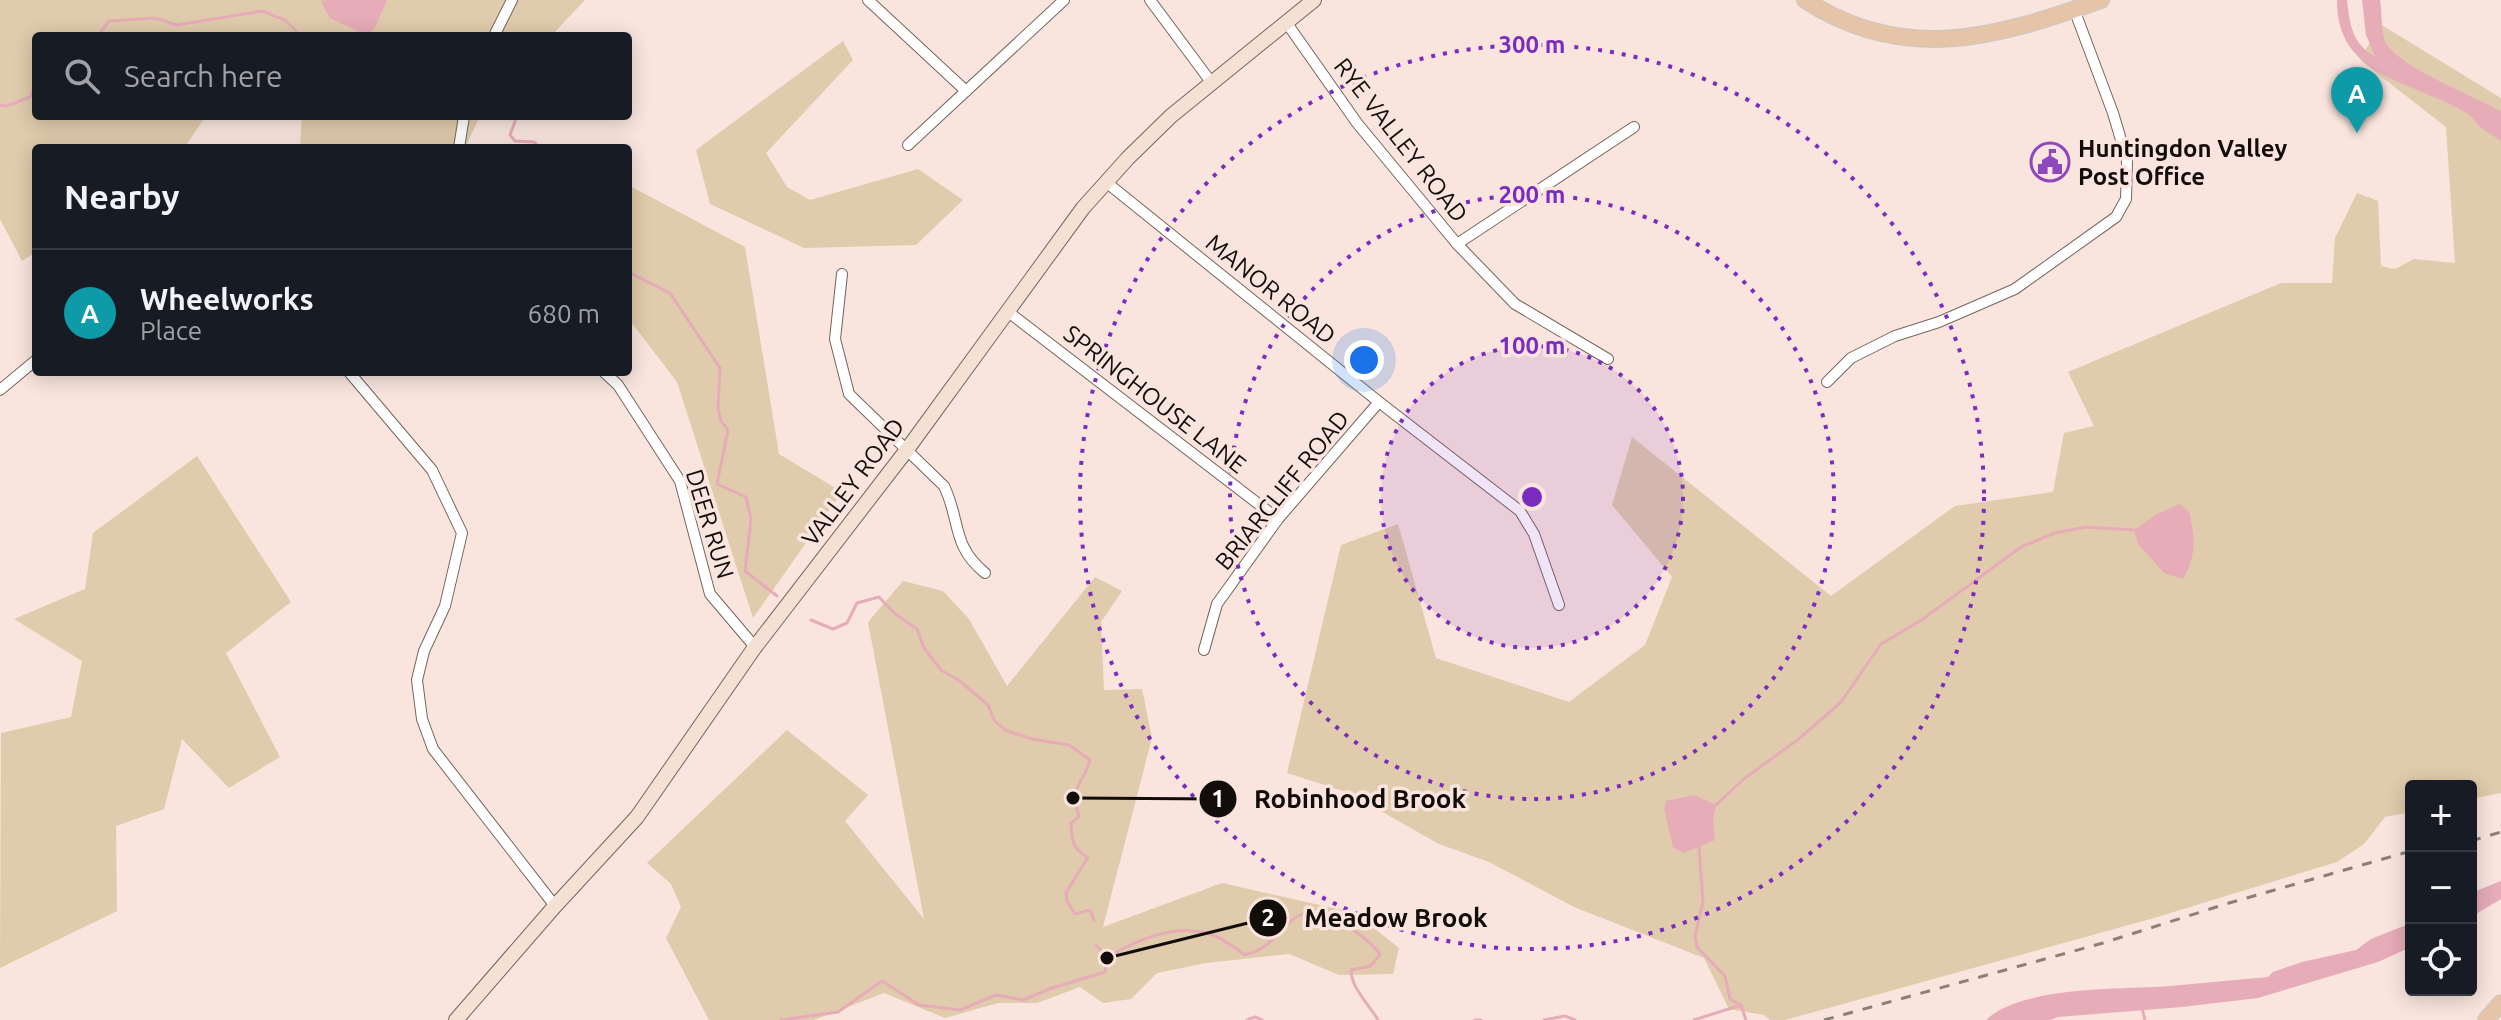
<!DOCTYPE html>
<meta charset="utf-8">
<style>
body{margin:0;font-family:Ubuntu,sans-serif;background:#242831;color:#f1f3f6}
.controls{position:absolute;right:24px;bottom:24px;display:grid;overflow:hidden;border-radius:8px;box-shadow:0 4px 20px #0003}
.controls button{width:72px;height:72px;display:grid;place-items:center;padding:0;border:0;border-bottom:2px solid #363941;background:#171b24;color:#f1f3f6;font:40px sans-serif}
.you{position:absolute;left:1364px;top:360px;width:28px;height:28px;margin:-20px;border:6px solid #fff;border-radius:50%;background:#1a73e8;box-shadow:0 0 0 12px #1a73e833}
.badge{display:grid;place-items:center;width:52px;height:52px;border-radius:50%;background:#7c3aed;color:#fff;font-size:26px;font-weight:700}
.pin{position:absolute;translate:-50% -66px;filter:drop-shadow(0 2px 4px #0008)}
.pin::after{content:'';position:absolute;top:42px;width:28px;height:24px;background:inherit;clip-path:polygon(0 0,100% 0,50% 100%)}
.list{margin:0;padding:0;list-style:none}
h2{display:flex;justify-content:space-between;align-items:center;height:104px;margin:0;padding:0 32px;font-size:34px}
h2 small{font-size:26px;font-weight:400;color:#9ea1a6}
.list li{display:grid;grid-template-columns:52px 1fr auto;gap:24px;align-items:center;box-sizing:border-box;height:128px;padding:0 32px;border-top:2px solid #363941}
.list b{display:block;font-size:30px;white-space:nowrap}
.list p{margin:0;font-size:26px;white-space:nowrap;color:#9ea1a6}
.list em{font-size:26px;font-style:normal;color:#9ea1a6}
.icon{flex:none;width:44px;height:44px;fill:none;stroke:currentColor;stroke-width:2;stroke-linecap:round;stroke-linejoin:round}
.map{position:relative;flex:none;width:2501px;height:1020px;overflow:hidden}
.search{position:absolute;background:#171b24;box-shadow:0 4px 20px #0003;left:32px;top:32px;width:600px;height:88px;display:flex;align-items:center;gap:20px;box-sizing:border-box;padding:0 28px;border-radius:8px;color:#9ea1a6;font-size:30px}
.panel{position:absolute;background:#171b24;box-shadow:0 4px 20px #0003;left:32px;top:144px;width:600px;height:232px;border-radius:8px}
.map>svg:first-child{display:block}
</style>
<div class="map">
<svg width="2501" height="1020" viewBox="0 0 2501 1020">
<rect width="100%" height="100%" fill="#f9e5de"/>
<g fill="#e0cbac">
<path d="M0,0H585L551,36H36V116H206L184,148H36V252L22,261L0,219Z"/>
<path d="M2380,24L2501,98V793L2471,799V786H2411V812L2385,817L2364,844L2337,862L2154,918L1785,1020H1770L1764,1015L1729,1009L1704,958L1574,907L1489,862L1439,844L1349,793L1287,773L1341,545L1398,524L1436,658L1569,702L1645,645L1672,577L1612,505L1632,437L1831,596L1955,506L2053,492L2064,433L2094,426L2068,372L2281,283H2332L2335,238L2357,193L2378,201L2381,266L2395,269L2414,259L2455,263L2446,127L2360,60Z"/>
<path d="M843,41L853,60L766,153L787,187L810,200L918,169L963,200L916,245L804,248L710,204L696,150Z"/>
<path d="M302,116H480L465,148H300Z"/>
<path d="M628,185L745,247L779,454L842,492L753,618L677,382L628,318Z"/>
<path d="M197,456L291,602L226,653L280,757L229,788L182,739L164,809L116,826L117,911L0,968L1,733L71,717L82,661L14,619L85,589L93,533Z"/>
<path d="M1095,577L1122,591L1101,622L1104,690L1142,689L1152,738L1103,927L1222,883L1355,913L1399,948L1393,974L1339,975L1289,954L1206,963L1157,973L1131,999L1103,1003L1080,987L1037,1003H998L945,1018L884,993L814,1020H709L666,938L681,907L671,884L647,863L787,730L868,795L845,821L924,919L868,622L903,581L943,591L969,619L1007,686Z"/>
</g>
<g fill="#e6acb8">
<path d="M324,0H387L374,30L366,35L330,18L321,2Z"/>
<path d="M2337,0H2347C2350,25 2352,44 2375,56L2366,35L2362,0H2380C2382,12 2381,26 2384,38C2388,63 2478,98 2501,111V141C2495,136 2487,133 2480,127C2476,123 2473,117 2468,114C2416,81 2336,79 2337,0Z"/>
<path d="M2180,504L2189,512C2195,539 2197,553 2183,579L2164,573L2138,544L2134,530L2157,514Z"/>
<path d="M1694,795L1716,805L1713,820L1715,840L1684,853L1673,847L1664,808L1666,801Z"/>
<path d="M2501,881V899L2471,917V893Z"/>
<path d="M2411,923V947L2378,962L2258,998L2182,1007L2058,1017L2050,1020H1986C2023,985 2121,990 2170,986C2203,983 2236,980 2268,977L2273,972L2302,962L2356,950L2371,939Z"/>
</g>
<g fill="none" stroke-linecap="round" stroke-linejoin="round">
<g stroke="#e6acb8" stroke-width="3">
<path d="M98,36L109,21L155,18L177,25L262,11L285,20L301,36"/>
<path d="M0,105L7,106L30,97L36,83"/>
<path d="M517,116L510,135L515,141L534,142L540,148"/>
<path d="M628,272L670,293L720,368L718,408L721,421L728,430L717,484L746,497L751,519L745,571L777,596"/>
<path d="M811,620L833,629L847,623L857,603L879,597L895,614L917,629L924,648L941,670L960,681L988,705L994,720L1005,730L1032,739L1069,745L1090,760C1082,788 1069,783 1079,817L1071,823C1072,841 1072,849 1088,857L1066,893L1067,901L1075,914L1090,910L1094,920"/>
<path d="M1716,805L1745,778L1800,738L1841,702L1881,644L1920,621L2021,547L2055,533L2086,527L2134,530"/>
<path d="M1699,847L1703,902L1695,936L1697,947L1725,976L1730,999L1741,1005"/>
<path d="M1096,945L1107,958"/>
<path d="M1107,958C1135,940 1174,924 1207,933C1221,937 1234,947 1245,955C1250,953 1258,951 1262,948C1276,939 1285,922 1300,915C1323,904 1366,936 1380,954L1371,966L1351,970C1351,988 1369,1004 1378,1020"/>
<path d="M1741,1005L1746,1020"/>
<path d="M2142,1008L2145,1020"/>
<path d="M781,1020L838,1012L882,981L919,1005L960,1010L996,995L1023,1000L1049,989L1105,972L1107,958"/>
<path d="M1247,1020L1255,1017L1262,1020"/>
<path d="M1475,1020H1481"/>
<path d="M1544,1020L1565,1016L1575,1020"/>
<path d="M1694,1020L1741,1005"/>
</g>
<g stroke="#75655f" stroke-width="12">
<g id="street">
<path d="M868,0L966,91"/>
<path d="M1150,0L1211,82"/>
<path d="M1286,22L1357,123L1457,244L1515,304L1608,359"/>
<path d="M494,36L512,0"/>
<path d="M908,145L1064,0"/>
<path d="M459,148L464,116"/>
<path d="M1106,182L1379,402L1520,511L1534,534L1559,605"/>
<path d="M1457,244L1634,127"/>
<path d="M842,274L835,339L849,394L944,486C961,521 951,545 985,573"/>
<path d="M1007,311L1278,519"/>
<path d="M349,372L432,470L462,533L445,606L424,651L417,680L422,719L433,749L555,906"/>
<path d="M604,372L618,385L680,481L710,594L755,647"/>
<path d="M1827,382L1851,358L1895,336L1939,322L2015,289L2116,217L2126,199L2127,160L2113,113L2074,9"/>
<path d="M0,390L36,360"/>
<path d="M1204,650L1217,604L1278,519L1379,402"/>
</g>
</g>
<g stroke="#75655f" stroke-width="16">
<path id="secondary" d="M456,1020L555,906L637,817L755,647L906,451L1083,208L1128,158L1171,116L1314,0"/>
</g>
<g stroke="#cbcac9" stroke-width="18">
<g id="primary">
<path d="M1805,0C1904,65 1998,37 2101,0"/>
<path d="M2486,1020L2501,1003"/>
</g>
</g>
<use href="#street" stroke="#fff" stroke-width="10"/>
<use href="#secondary" stroke="#f3e1d3" stroke-width="14"/>
<use href="#primary" stroke="#e6c4a7" stroke-width="16"/>
<g stroke="#8c7f7a" stroke-width="3" stroke-dasharray="10 10" stroke-linecap="butt">
<path d="M2471,841L2501,832"/>
<path d="M1824,1020L2103,943L2229,903L2411,851"/>
</g>
</g>
<circle cx="1532" cy="497" r="151" fill="#7b2cbf" fill-opacity=".12"/>
<g fill="none" stroke="#7b2cbf" stroke-width="4" stroke-dasharray="4 8">
<circle cx="1532" cy="497" r="151"/>
<circle cx="1532" cy="497" r="302"/>
<circle cx="1532" cy="497" r="452"/>
</g>
<defs>
<g id="civic-ring" transform="scale(2)"><circle r="9.5" fill="#f9e5de" stroke="#8e48bc" stroke-width="1.5"/><path d="M-.6-6.5H3V-4.5H.6V-3L4-1V1h2V6H-6V1h2V-1L-.6-3ZM-1.2 2.5V6h2.4V2.5Z" fill="#8e48bc"/></g>
</defs>
<g fill-rule="evenodd">
<use href="#civic-ring" x="2050" y="162"/>
</g>
<g text-anchor="middle" dominant-baseline="central" stroke-width="7" stroke-linejoin="round" paint-order="stroke">
<g font-size="24" fill="#130d0a" stroke="#f9e5de">
<text transform="translate(1401 140) rotate(52)">RYE VALLEY ROAD</text>
<text transform="translate(1271 289) rotate(39)">MANOR ROAD</text>
<text transform="translate(1155 399) rotate(38)">SPRINGHOUSE LANE</text>
<text transform="translate(853 482) rotate(-53)">VALLEY ROAD</text>
<text transform="translate(1282 490) rotate(-51)">BRIARCLIFF ROAD</text>
<text transform="translate(710 524) rotate(73)">DEER RUN</text>
</g>
<g font-size="24" font-weight="bold" fill="#130d0a" stroke="#f9e5de" text-anchor="start">
<text x="2078" y="148">Huntingdon Valley<tspan x="2078" dy="28">Post Office</tspan></text>
</g>
</g>
<circle cx="1532" cy="497" r="12" fill="#7b2cbf" stroke="#f9e5de" stroke-width="4"/>
<g font-size="24" text-anchor="middle" font-weight="bold" fill="#7b2cbf" stroke="#f9e5de" stroke-width="7" stroke-linejoin="round" paint-order="stroke">
<text x="1532" y="53">300 m</text>
<text x="1532" y="203">200 m</text>
<text x="1532" y="354">100 m</text>
</g>
<path fill="none" stroke="#130d0a" stroke-width="3" d="M1073 798L1218 799M1107 958L1268 918"/>
<g fill="#130d0a" stroke="#f9e5de" stroke-width="3">
<circle cx="1073" cy="798" r="8"/>
<circle cx="1107" cy="958" r="8"/>
<circle cx="1218" cy="799" r="20"/>
<circle cx="1268" cy="918" r="20"/>
</g>
<g font-size="24" text-anchor="middle" font-weight="bold" fill="#fff">
<text x="1218" y="807">1</text>
<text x="1268" y="926">2</text>
</g>
<g font-size="26" text-anchor="middle" font-weight="bold" fill="#130d0a" stroke="#f9e5de" stroke-width="7" stroke-linejoin="round" paint-order="stroke">
<text x="1360" y="808">Robinhood Brook</text>
<text x="1396" y="927">Meadow Brook</text>
</g>
</svg>
<div class="controls">
<button>+</button>
<button>−</button>
<button><svg class="icon" aria-label="locate" viewBox="0 0 24 24"><circle cx="12" cy="12" r="6"/><path d="M12 2v4M12 18v4M2 12h4M18 12h4"/></svg></button>
</div>
<div class="you"></div>
<div class="pin badge" style="left:2357px;top:133px;background:#0f9aa8">A</div>
<div class="search"><svg class="icon" aria-label="search" viewBox="0 0 24 24"><circle cx="10" cy="10" r="6"/><path d="M15 15l6 6"/></svg>Search here</div>
<section class="panel">
<h2>Nearby<small></small></h2>
<ul class="list">
<li><span class="badge" style="background:#0f9aa8">A</span><div><b>Wheelworks</b><p>Place</p></div><em>680 m</em></li>
</ul>
</section>
</div>
